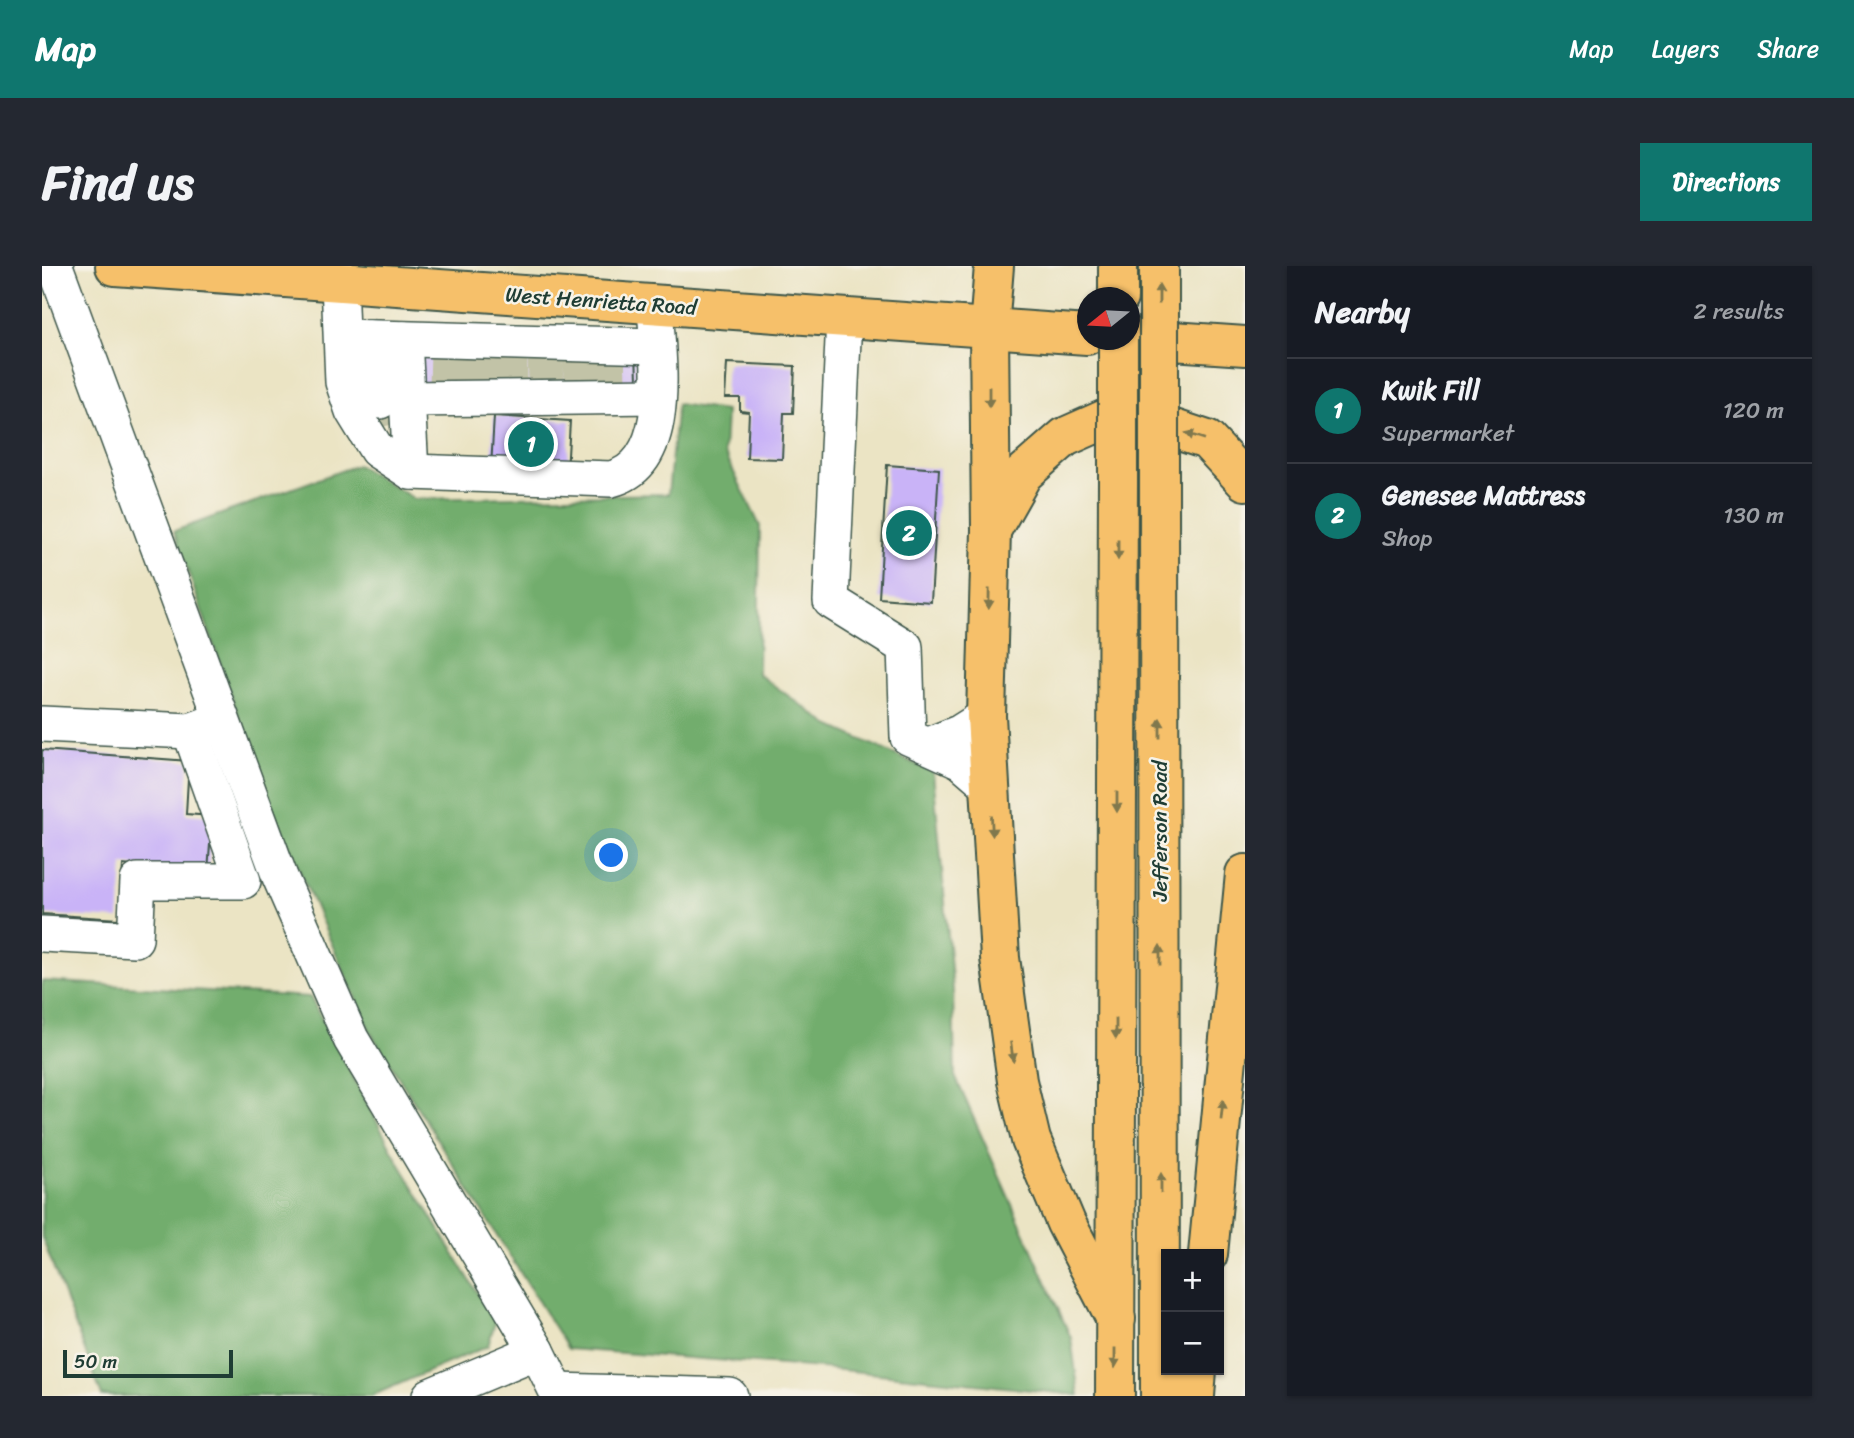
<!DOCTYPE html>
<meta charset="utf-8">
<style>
body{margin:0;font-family:Sriracha,sans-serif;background:#242831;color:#f1f3f6}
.controls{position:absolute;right:21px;bottom:21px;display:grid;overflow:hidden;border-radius:0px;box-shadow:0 2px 5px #0004}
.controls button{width:63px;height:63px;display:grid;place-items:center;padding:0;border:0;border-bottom:2px solid #363941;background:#171b24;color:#f1f3f6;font:35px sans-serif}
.compass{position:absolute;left:1035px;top:21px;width:63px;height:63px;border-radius:50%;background:#171b24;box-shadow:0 2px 5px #0004;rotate:252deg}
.scale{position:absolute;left:21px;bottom:18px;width:170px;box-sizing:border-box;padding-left:7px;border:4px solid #1f3d34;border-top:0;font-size:19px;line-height:24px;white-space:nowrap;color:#1f3d34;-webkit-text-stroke:5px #f7f3e8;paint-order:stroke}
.you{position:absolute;left:570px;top:590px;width:24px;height:24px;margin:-18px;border:5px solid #fff;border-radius:50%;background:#1a73e8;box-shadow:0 0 0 10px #1a73e833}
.badge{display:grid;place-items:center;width:46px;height:46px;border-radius:50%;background:#0f766e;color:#fff;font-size:23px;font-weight:700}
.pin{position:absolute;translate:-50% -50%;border:4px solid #fff;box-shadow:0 2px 7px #0006}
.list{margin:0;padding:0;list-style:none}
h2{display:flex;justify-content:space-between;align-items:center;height:91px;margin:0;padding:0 28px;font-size:30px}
h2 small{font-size:23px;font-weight:400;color:#9ea1a6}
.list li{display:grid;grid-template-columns:46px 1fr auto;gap:21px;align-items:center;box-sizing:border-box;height:105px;padding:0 28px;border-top:2px solid #363941}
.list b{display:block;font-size:26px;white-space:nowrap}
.list p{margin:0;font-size:23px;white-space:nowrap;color:#9ea1a6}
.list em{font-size:23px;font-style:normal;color:#9ea1a6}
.map{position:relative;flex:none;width:1203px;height:1130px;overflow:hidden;border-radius:0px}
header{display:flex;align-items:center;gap:42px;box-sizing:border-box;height:98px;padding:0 35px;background:#0f766e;color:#fff}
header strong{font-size:33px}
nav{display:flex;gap:38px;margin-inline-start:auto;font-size:24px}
.intro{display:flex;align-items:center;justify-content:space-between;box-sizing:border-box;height:168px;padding:0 42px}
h1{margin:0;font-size:49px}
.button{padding:18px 32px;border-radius:0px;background:#0f766e;color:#fff;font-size:24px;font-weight:700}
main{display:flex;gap:42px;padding:0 42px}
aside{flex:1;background:#171b24;border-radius:0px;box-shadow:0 2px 5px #0004}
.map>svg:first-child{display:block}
</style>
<header>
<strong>Map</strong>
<nav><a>Map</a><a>Layers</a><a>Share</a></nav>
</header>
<div class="intro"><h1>Find us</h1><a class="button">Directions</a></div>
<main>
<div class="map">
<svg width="1203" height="1130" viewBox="0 0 1203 1130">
<rect width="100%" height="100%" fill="#f7f3e8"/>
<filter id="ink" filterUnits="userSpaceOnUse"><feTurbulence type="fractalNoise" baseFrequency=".0143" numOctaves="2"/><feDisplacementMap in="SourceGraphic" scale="14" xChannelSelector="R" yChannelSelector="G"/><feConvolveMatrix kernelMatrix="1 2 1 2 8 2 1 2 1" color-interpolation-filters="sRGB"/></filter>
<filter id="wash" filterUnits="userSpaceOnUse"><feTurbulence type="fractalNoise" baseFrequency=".00686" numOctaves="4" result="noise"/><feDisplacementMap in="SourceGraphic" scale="28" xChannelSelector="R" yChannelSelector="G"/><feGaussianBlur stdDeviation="1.57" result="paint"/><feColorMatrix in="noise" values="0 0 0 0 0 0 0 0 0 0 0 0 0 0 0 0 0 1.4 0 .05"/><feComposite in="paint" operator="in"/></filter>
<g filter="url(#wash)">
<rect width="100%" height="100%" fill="#ebe4c4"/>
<g fill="#72ad6d" stroke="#487550" stroke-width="2">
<path d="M635,138L684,145L682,186L718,260L716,408L787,459L891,506L911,724L913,810L1029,1072L1037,1129L780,1102L526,1083L329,767L223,526L132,265L315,199L373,233L626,228Z"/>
<path d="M0,715L268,731L357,897L453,1056L446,1080L329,1130H60L0,971Z"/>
</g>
<g id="blocks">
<g fill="#c9b3f7">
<path d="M594,85L595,115L378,118L377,88Z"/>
<path d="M685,97L753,100L751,147H742L740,193L705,192L707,146L698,145V132H683Z"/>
<path d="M452,150L528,155L525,207L449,202Z"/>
<path d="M845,199L897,203L889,336L837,332Z"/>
<path d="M0,484L147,495L144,548L170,550L166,606L81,599L77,653L0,648Z"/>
</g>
</g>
</g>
<g filter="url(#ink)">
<use href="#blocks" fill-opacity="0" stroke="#3e564a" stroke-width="2"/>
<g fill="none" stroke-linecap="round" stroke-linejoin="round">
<g stroke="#c2c3a7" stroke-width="35" stroke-dasharray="35 18" stroke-linecap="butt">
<path d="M565,85L566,116"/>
<path d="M503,86L504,116"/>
<path d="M538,86L539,116"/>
<path d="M468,87V117"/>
<path d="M405,118L406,87"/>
<path d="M436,118L437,87"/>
<path d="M338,135L344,160"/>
</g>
<g stroke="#3e564a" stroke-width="38">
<g id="minor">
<path d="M13,0L238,611L309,773L495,1085L517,1130"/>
<path d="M293,0L297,16L301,116L311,145L335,184L369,206L569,213C634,197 615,89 613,39"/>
<path d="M802,52L789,335L863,381L866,471L919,495L948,520"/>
<path d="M300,71L614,80"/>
<path d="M327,72L338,135"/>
<path d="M362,73L369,206"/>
<path d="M365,133L616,130"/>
<path d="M0,458L148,465L170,457"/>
<path d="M887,479L917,467L944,450"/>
<path d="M0,668L93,673L96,615H201L148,465"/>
<path d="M515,1125L688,1130"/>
<path d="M388,1130L495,1085"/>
</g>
</g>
<g stroke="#3e564a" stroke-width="42">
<g id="major">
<path d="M73,0L1045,69"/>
<path d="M952,0L947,63L949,264L944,450L958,692L975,815L989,874L1024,957L1074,1053"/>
<path d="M1076,32V0"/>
<path d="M1087,72L1203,80"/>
<path d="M1117,219L1118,1130"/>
<path d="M950,263L981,208L1023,171L1066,152L1114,157L1165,174L1203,215"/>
<path d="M1166,988L1203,608"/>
<path d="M1073,1130L1076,216"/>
<path d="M1153,1130L1155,1104"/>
</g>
</g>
<use href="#minor" stroke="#fff" stroke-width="35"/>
<use href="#major" stroke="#f6c06b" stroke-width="38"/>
<g stroke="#3e564a" stroke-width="42" stroke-linecap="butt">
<g id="major-bridge">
<path d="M1076,216V74"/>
<path d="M1117,219V0"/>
</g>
</g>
<use href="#major-bridge" stroke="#f6c06b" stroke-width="38"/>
</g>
<defs><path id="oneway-solid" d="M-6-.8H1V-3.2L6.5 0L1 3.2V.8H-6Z" transform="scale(1.75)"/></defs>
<g fill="#80784d">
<use href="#oneway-solid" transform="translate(1117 28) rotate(-90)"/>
<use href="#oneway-solid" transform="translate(947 131) rotate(90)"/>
<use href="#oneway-solid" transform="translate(1153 170) rotate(-162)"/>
<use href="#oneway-solid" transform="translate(1076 284) rotate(90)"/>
<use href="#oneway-solid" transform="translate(947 333) rotate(91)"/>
<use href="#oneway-solid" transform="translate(1118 462) rotate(-90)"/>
<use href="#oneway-solid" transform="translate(1075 536) rotate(90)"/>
<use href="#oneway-solid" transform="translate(950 560) rotate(87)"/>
<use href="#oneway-solid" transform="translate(1118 689) rotate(-90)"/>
<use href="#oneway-solid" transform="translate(1074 763) rotate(90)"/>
<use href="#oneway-solid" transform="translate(970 786) rotate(82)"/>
<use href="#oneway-solid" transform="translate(1180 844) rotate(-84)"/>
<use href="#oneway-solid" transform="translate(1119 917) rotate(-90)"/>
<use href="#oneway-solid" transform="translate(1073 1092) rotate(90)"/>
</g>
</g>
<g text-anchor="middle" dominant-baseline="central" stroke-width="5" stroke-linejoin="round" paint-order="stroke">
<g font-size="21" fill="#1f3d34" stroke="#f7f3e8">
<text transform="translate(559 35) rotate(4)">West Henrietta Road</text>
<text transform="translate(1118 565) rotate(-90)">Jefferson Road</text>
</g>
</g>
</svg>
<div class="controls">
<button>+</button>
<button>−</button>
</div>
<svg class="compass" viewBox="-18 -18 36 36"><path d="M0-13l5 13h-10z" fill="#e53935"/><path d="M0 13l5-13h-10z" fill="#9ea1a6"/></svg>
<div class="scale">50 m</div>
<div class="you"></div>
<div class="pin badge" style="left:489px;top:178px">1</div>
<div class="pin badge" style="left:867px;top:267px">2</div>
</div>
<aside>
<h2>Nearby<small>2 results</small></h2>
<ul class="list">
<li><span class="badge">1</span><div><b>Kwik Fill</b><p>Supermarket</p></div><em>120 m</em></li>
<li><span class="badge">2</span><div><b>Genesee Mattress</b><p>Shop</p></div><em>130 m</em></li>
</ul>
</aside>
</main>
